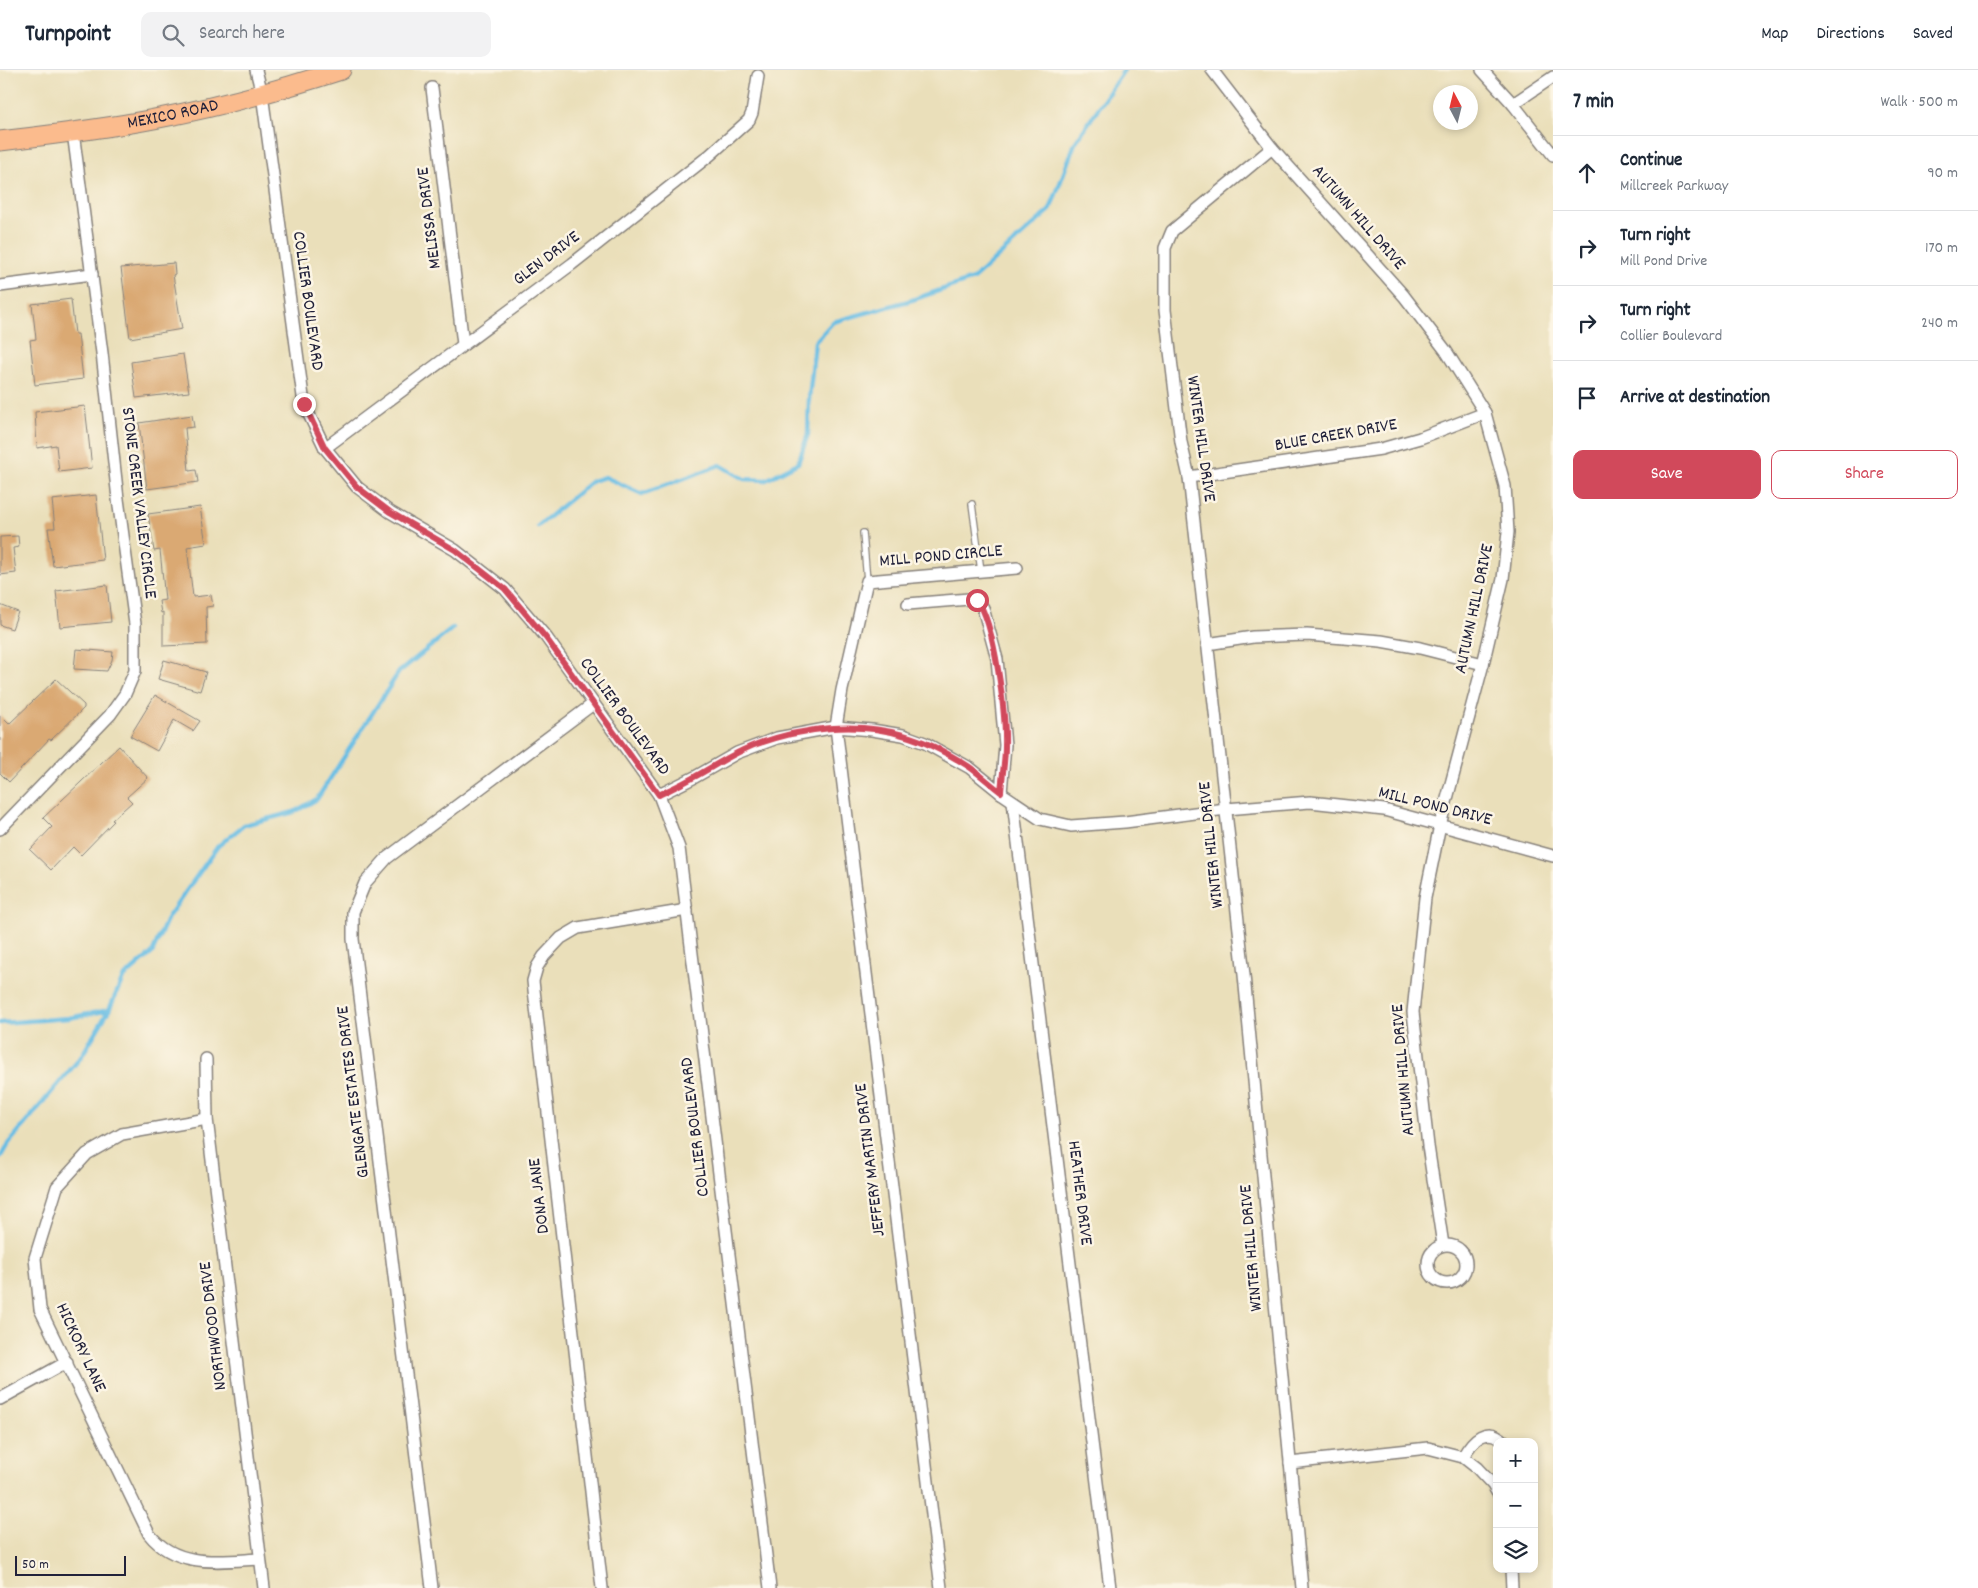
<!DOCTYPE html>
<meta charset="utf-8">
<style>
body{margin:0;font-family:Dekko,sans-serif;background:#f2f2f3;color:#1f2937}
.controls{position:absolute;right:15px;bottom:15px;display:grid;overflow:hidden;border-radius:10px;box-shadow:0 2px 8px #0003}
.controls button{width:45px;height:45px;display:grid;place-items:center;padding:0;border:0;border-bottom:1px solid #e0e1e3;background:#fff;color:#1f2937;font:25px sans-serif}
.compass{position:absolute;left:1433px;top:15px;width:45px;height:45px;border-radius:50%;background:#fff;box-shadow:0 2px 8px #0003;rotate:353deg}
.scale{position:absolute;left:15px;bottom:12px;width:111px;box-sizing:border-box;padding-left:5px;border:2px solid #22223b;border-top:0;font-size:14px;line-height:18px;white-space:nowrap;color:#22223b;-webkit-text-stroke:4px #fcf5e5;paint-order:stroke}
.stop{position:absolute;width:15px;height:15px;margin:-11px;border:4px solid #d1495b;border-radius:50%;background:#fff}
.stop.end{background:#d1495b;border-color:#fff;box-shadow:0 1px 5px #0008}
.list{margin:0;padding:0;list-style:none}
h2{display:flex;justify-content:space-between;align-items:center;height:65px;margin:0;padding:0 20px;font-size:21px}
h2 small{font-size:16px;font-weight:400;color:#747a83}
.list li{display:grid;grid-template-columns:32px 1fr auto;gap:15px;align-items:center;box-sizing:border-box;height:75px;padding:0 20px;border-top:1px solid #e0e1e3}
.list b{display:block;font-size:19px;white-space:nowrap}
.list p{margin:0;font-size:16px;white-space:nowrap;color:#747a83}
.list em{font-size:16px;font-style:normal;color:#747a83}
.actions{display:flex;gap:10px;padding:15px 20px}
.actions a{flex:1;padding:11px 0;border:1px solid #d1495b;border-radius:10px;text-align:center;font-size:18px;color:#d1495b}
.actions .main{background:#d1495b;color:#fff}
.icon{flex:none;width:28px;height:28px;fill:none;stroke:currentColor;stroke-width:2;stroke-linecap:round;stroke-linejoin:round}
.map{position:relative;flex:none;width:1553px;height:1518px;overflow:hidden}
header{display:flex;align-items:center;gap:30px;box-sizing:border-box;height:70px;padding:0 25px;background:#fff;border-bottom:1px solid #e0e1e3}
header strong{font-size:24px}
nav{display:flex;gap:28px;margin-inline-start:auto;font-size:18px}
.search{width:350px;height:45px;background:#f2f2f3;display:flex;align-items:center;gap:12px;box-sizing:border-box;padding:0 18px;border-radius:10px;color:#747a83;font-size:19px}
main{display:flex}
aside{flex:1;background:#fff}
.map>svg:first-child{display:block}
</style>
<header>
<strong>Turnpoint</strong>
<div class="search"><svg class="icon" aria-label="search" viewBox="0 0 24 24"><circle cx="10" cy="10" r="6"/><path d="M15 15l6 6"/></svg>Search here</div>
<nav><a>Map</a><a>Directions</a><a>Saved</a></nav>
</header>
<main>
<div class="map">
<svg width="1553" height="1518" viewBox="0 0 1553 1518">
<rect width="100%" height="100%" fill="#fcf5e5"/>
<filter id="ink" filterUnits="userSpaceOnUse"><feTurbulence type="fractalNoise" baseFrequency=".02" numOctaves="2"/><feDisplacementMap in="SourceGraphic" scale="10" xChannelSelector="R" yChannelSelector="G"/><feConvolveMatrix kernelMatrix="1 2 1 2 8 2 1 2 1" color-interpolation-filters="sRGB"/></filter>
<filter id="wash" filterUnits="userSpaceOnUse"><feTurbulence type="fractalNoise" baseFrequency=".0096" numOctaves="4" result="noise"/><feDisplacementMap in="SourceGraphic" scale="20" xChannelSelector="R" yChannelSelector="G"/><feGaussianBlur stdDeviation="1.12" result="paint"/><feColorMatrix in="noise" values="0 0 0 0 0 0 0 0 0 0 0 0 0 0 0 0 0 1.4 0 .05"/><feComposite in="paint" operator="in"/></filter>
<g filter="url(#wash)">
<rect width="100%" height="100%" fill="#eadfba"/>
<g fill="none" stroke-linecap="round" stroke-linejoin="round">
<g stroke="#68bde4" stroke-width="4.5">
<path d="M538,456L592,411L605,407L642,424L720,395L744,409L766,410L798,393L808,364L809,329L815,272L833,252L912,230L973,209L1050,140L1075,73L1124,0"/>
<path d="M0,953L69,948L109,940"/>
<path d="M0,1088L8,1074L81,987L109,940L123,908L152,883L168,847L218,776L244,755L294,742L317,729L399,602L453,558"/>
</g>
</g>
<g id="blocks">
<g fill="#daa973">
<path d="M174,193L175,204L173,205L182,259L130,268L121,198Z"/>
<path d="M71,229L75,264H78L83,309L35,315L30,270L36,269L32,234Z"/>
<path d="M183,284L189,322L136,328L131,292Z"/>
<path d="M85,336L92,398L59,402L56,375L37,378L35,342Z"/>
<path d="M192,345L194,357L185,358L189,401L196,400L198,412L147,419L139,353Z"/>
<path d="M96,425L103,490L53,496L48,458H55L52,430Z"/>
<path d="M200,437L206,474L187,477L193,527L211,525L213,536L206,537L207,574L163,576V542L161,543L159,531L165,530L160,480L154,481L148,444Z"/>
<path d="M18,466L19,477L13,478L16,503L0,505V467Z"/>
<path d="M107,515L111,552L60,557L56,521Z"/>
<path d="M0,535L18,542L12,559L0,555Z"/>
<path d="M76,579L113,582L112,590L107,601L74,599Z"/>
<path d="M164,590L206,602L200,621L158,609Z"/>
<path d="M56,609L84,635V638L51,670L49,669L9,712L0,703V645L9,654Z"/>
<path d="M155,625L200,651L193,661L174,650L157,681L130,666Z"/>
<path d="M119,676L148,708L127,727L132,732L112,750L114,751L81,785L73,777L51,800L30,780L52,757L43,748Z"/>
</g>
</g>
</g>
<g filter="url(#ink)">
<use href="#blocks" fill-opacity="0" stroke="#86807a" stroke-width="1"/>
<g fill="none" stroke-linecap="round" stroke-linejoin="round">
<g stroke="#86807a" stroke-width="8">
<g id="lane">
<path d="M972,434L981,501"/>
<path d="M863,463L867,511"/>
</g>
</g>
<g stroke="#86807a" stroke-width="14">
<g id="street">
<path d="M256,0L262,24L304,334L325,378L357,417L390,442L455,480L505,519L546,567L659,725L679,778L770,1518"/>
<path d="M1212,0L1272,78L1404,226L1446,281L1485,343L1505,416L1508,462L1503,509L1483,594L1440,755L1425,828L1413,942L1428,1076L1443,1175"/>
<path d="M1482,0L1513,34L1553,85"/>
<path d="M432,18L463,274"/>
<path d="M1513,34L1553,7"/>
<path d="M1272,78L1172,161L1165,178V240L1181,372L1189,407L1244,905L1302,1518"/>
<path d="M0,216L92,204"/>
<path d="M325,378L572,194L710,85L749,50L752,43L758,6"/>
<path d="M1189,407L1381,379L1420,368L1485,343"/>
<path d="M908,534L969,529L977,530L983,538L997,589L1005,675L1001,723"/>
<path d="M1207,574L1253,567L1307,565L1381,571L1420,578L1483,594"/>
<path d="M659,725L695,707L737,683L777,668L836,657L872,660L903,665L925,673L970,698L1001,723L1040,749L1071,756L1125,752L1226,739L1310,732L1384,740L1553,786"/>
<path d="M1013,732L1110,1518"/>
<path d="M0,759L110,645L125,624L135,601V554L118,429L102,283L73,62"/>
<path d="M206,989L207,1049L264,1518"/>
<path d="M207,1049L122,1064L87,1084L57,1117L35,1188L40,1239L149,1464C177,1499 221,1491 260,1489"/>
<circle cx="1447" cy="1194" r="19"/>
<path d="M0,1329L67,1292"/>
<path d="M1463,1387C1472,1370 1487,1354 1505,1372"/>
<path d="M1290,1393L1428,1378L1463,1387L1477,1398L1493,1415L1497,1422"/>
<path d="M1511,1499L1512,1518"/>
<path d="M432,1518L353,869V842L365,813L387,788L593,634"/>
<path d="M602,1518L533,911L537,897L544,886L561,868L578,858L687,840"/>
<path d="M941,1518L836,657L842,620L867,511L1017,498"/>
</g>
</g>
<g stroke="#86807a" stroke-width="21">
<g id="primary">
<path id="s1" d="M0,71C51,65 103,59 154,49C217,37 280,20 341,0"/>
</g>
</g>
<use href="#lane" stroke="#fff" stroke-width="5.5"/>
<use href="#street" stroke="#fff" stroke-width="11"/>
<use href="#primary" stroke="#fbbb8d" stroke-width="19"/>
</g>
</g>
<g fill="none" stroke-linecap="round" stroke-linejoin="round" filter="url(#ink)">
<path stroke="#d1495b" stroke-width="6" d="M304,334L325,378L357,417L390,442L455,480L505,519L546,568L659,725C671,719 684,713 696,706C716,695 735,682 757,674C802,658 856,651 903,665C925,671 949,684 968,696C980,704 990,714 1001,722C1002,707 1005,692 1005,676C1006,646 995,553 977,530"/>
</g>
<g text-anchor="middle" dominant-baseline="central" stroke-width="5" stroke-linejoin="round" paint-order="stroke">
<g font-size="18" fill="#22223b" stroke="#fcf5e5">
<text stroke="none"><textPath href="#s1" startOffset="175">MEXICO ROAD</textPath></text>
<text transform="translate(430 148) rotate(-97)">MELISSA DRIVE</text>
<text transform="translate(1358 148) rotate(49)">AUTUMN HILL DRIVE</text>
<text transform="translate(547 189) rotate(-37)">GLEN DRIVE</text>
<text transform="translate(307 231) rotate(82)">COLLIER BOULEVARD</text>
<text transform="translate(1336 366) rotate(-10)">BLUE CREEK DRIVE</text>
<text transform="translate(1200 369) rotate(82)">WINTER HILL DRIVE</text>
<text transform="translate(138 433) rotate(83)">STONE CREEK VALLEY CIRCLE</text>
<text transform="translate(941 487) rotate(-5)">MILL POND CIRCLE</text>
<text transform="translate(1475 539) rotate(-78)">AUTUMN HILL DRIVE</text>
<text transform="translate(624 647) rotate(54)">COLLIER BOULEVARD</text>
<text transform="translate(1435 737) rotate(14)">MILL POND DRIVE</text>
<text transform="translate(1212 775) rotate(-96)">WINTER HILL DRIVE</text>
<text transform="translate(1404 1000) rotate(-95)">AUTUMN HILL DRIVE</text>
<text transform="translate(354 1022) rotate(-97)">GLENGATE ESTATES DRIVE</text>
<text transform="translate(696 1057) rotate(-97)">COLLIER BOULEVARD</text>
<text transform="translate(871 1090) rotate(-97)">JEFFERY MARTIN DRIVE</text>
<text transform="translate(1079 1123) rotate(83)">HEATHER DRIVE</text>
<text transform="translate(540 1126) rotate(-97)">DONA JANE</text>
<text transform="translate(1252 1178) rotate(-95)">WINTER HILL DRIVE</text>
<text transform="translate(214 1256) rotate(-97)">NORTHWOOD DRIVE</text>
<text transform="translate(80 1278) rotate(65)">HICKORY LANE</text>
</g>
</g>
</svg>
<div class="controls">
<button>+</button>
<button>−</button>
<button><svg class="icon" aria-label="layers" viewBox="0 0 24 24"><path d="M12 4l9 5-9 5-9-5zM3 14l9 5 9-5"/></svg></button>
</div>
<svg class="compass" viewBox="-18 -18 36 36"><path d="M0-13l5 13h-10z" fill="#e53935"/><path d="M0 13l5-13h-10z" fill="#747a83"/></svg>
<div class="scale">50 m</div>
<div class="stop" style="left:977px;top:530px"></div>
<div class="stop end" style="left:304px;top:334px"></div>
</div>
<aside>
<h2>7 min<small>Walk · 500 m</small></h2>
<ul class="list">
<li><svg class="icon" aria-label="ahead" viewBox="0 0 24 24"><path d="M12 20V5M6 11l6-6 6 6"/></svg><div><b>Continue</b><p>Millcreek Parkway</p></div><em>90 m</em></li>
<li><svg class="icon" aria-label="right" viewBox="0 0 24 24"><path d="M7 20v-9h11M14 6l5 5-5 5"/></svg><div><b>Turn right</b><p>Mill Pond Drive</p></div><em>170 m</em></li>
<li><svg class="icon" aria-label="right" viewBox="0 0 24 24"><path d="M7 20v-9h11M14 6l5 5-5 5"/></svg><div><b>Turn right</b><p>Collier Boulevard</p></div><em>240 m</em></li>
<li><svg class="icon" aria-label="arrive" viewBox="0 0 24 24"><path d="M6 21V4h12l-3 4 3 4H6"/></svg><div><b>Arrive at destination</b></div></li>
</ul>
<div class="actions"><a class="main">Save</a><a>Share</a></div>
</aside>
</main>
